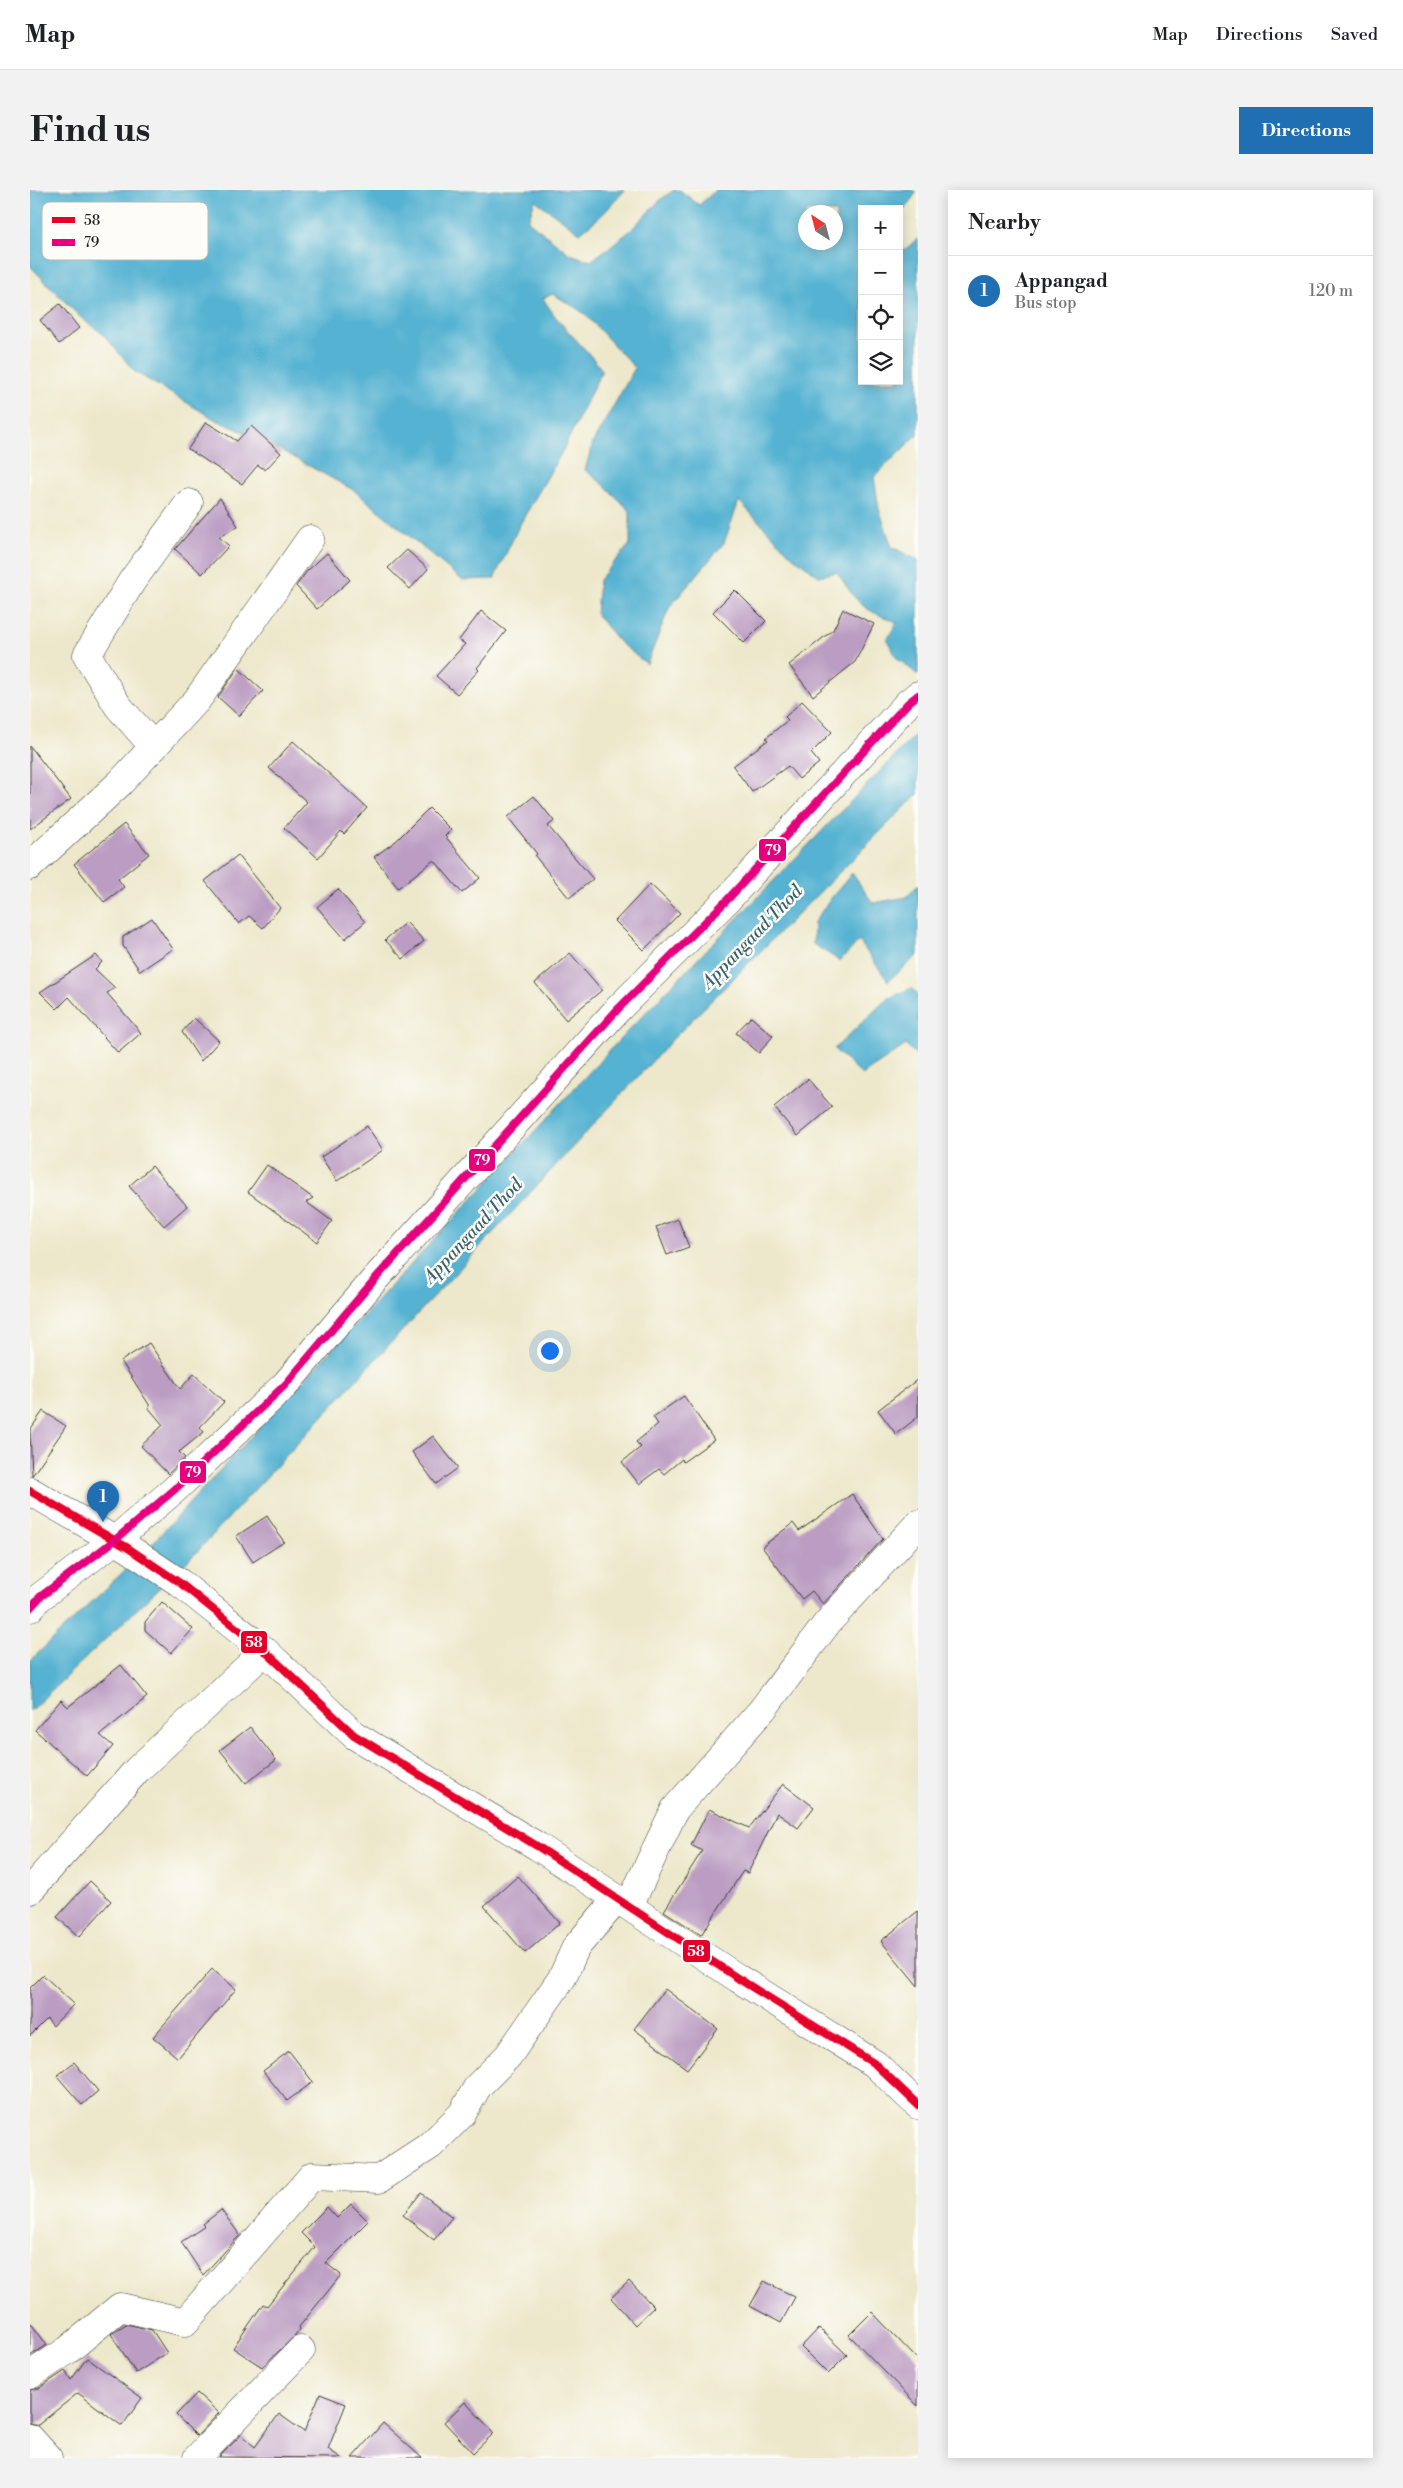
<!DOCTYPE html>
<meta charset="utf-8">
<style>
body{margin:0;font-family:"Libre Bodoni",serif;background:#f2f2f2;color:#202124}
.controls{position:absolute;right:15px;top:15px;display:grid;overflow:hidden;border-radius:0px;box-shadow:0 2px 12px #0003}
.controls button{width:45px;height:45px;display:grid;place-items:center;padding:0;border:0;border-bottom:1px solid #e0e0e0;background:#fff;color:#202124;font:25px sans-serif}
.compass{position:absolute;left:768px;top:15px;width:45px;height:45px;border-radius:50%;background:#fff;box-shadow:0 2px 12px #0003;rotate:324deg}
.you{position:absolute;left:519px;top:1160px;width:18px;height:18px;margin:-12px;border:4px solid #fff;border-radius:50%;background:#1a73e8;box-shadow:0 0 0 8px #1a73e833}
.badge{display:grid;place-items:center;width:32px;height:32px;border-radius:50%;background:#1f6fb2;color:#fff;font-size:16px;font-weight:700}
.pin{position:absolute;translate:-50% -41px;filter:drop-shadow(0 1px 2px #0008)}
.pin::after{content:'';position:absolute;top:26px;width:18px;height:15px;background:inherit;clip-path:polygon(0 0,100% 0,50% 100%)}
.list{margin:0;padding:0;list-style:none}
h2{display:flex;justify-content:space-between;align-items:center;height:65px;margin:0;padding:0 20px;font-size:21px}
h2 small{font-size:16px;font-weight:400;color:#757577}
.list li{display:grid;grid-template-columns:32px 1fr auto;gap:15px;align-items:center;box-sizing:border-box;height:70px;padding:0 20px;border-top:1px solid #e0e0e0}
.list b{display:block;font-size:19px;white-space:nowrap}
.list p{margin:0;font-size:16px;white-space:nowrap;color:#757577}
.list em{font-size:16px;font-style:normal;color:#757577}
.icon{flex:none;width:28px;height:28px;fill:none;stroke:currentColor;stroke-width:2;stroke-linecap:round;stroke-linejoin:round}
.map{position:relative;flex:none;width:888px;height:2268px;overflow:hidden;border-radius:0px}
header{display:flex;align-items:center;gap:30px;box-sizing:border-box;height:70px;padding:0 25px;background:#fff;border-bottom:1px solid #e0e0e0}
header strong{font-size:24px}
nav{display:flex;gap:28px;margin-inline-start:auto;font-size:18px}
.intro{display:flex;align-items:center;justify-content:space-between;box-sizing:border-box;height:120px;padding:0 30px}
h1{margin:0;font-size:35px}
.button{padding:12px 22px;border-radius:0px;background:#1f6fb2;color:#fff;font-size:18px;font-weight:700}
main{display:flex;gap:30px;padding:0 30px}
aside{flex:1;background:#fff;border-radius:0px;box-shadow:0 2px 12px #0003}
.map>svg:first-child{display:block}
</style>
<header>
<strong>Map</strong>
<nav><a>Map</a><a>Directions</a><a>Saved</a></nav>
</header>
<div class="intro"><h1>Find us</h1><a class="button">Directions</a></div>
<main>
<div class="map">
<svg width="888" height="2268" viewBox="0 0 888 2268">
<rect width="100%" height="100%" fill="#fdfcf7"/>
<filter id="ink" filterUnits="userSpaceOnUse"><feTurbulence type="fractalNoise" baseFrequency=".02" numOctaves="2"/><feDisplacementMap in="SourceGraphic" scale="10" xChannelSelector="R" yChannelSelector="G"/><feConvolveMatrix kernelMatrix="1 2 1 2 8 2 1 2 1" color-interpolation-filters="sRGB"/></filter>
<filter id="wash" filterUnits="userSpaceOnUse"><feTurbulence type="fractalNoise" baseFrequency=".0096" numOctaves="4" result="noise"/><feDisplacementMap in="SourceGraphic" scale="20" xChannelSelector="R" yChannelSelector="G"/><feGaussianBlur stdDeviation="1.12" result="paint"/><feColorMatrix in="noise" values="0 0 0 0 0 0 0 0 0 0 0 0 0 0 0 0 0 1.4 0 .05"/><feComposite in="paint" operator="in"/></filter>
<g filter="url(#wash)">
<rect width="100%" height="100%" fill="#ede8cb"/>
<g fill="#54b2d2" stroke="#386777" fill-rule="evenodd">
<path d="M0,0H595L573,24L550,43L505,10L498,31L540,64L561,71L600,41L630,10L644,0H650L669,15L686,0H883L886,3L869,27V19H832V191H869V65L888,48V244L844,287L849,319L862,357L888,370V485L867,468L857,450L867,432C831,419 828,414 807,382L789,386L762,366L709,311L694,353L639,418L617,474L590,453L566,424L569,390L600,354V321L573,294L555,280L563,252L605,178L554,123L523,104L513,108C528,135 554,155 572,180L533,260L489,336L464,389L432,390L325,301L230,249L186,230L105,182L73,144L50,127L0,76ZM776,22H806V52H776Z"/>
<path d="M888,542V604L642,850L164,1365L0,1521V1471L115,1361L593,846Z"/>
<path d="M822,683L843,713L877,707L888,695V765L858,791L829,751L810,771L783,754L784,732L802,707Z"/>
<path d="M882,798L888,805V867L876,855L832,885L804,859L857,809Z"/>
</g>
<g id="blocks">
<g fill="#bb9dc3">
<path d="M30,114L49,138L29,154L10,130Z"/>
<path d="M176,232L207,251L221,236L251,263L235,280L228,275L212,294L158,259Z"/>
<path d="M190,308L208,336L189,347L199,356L172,384L145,359Z"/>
<path d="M377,360L398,379L380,399L358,378Z"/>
<path d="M297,363L320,390L287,419L266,396L277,381Z"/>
<path d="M705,400L736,431L714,453L683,422Z"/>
<path d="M813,419L844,434L825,472L783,506L759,475L803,440Z"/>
<path d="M451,421L476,441L447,478L449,480L427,504L406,486L435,454L429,450Z"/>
<path d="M208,478L233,501L209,526L188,507Z"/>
<path d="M772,511L802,542L781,563L789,573L769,589L758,576L722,602L703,576L738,550L736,548L758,530L755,527Z"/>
<path d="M263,551L337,618L314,644L311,641L288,668L254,638L277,612L239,578Z"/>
<path d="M0,556L41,609L0,639Z"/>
<path d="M504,606L524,631L518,636L563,689L539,708L505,666L507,664L478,627Z"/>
<path d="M399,618L421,640L415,646L450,688L432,703L404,670L368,698L344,667L366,651Z"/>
<path d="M94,634L119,664L88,689L94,697L74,712L44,674Z"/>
<path d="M208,665L250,718L233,738L219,726L209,734L175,691Z"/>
<path d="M620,694L650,723L614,760L585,731Z"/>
<path d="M308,699L335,732L315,749L287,717Z"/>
<path d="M122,728L143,759L110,781L93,756V747Z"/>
<path d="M376,732L394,751L373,769L355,750Z"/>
<path d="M540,763L572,800L536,830L505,793Z"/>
<path d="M66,765L72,772L65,779L85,798L77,803L111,843L88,863L39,807L27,819L10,802Z"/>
<path d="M721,827L743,846L729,863L706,843Z"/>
<path d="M164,828L189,851L171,871L152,842Z"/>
<path d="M778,889L802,917L768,946L744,917Z"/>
<path d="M337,936L353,960L307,991L291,967Z"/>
<path d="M237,975L283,1008L276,1012L302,1031L287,1052L218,1002Z"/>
<path d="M122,976L157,1016L134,1036L99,996Z"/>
<path d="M648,1029L659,1057L637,1065L626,1037Z"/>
<path d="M119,1153L150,1199L164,1184L194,1212L170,1237L174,1242L149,1262L155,1268L138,1284L111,1256L133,1235L118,1217L120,1216L91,1171Z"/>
<path d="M888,1189V1227L866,1244L848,1220Z"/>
<path d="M654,1206L684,1250L653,1272L652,1269L634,1284L629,1279L609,1294L592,1272L611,1257L606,1252L628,1234L623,1227Z"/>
<path d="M13,1221L36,1236L2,1286L0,1240Z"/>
<path d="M403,1246L428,1278L406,1294L382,1262Z"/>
<path d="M822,1304L853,1349L793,1414L782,1401L772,1409L732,1357L763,1333L769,1341Z"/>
<path d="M237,1326L254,1352L223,1372L206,1346Z"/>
<path d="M132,1412L163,1439L141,1463L115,1440V1432Z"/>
<path d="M91,1475L117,1507L70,1545L83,1556L57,1586L5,1540L31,1510L38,1517Z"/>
<path d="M220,1537L246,1570L216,1593L190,1560Z"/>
<path d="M753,1594L784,1617L768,1638L747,1623L718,1683L713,1681L671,1745L634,1721L672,1661L661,1655L679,1619L719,1638Z"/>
<path d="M488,1686L530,1733L495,1763L454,1716Z"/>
<path d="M60,1691L81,1711L49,1747L27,1727Z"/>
<path d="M888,1721V1796L851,1751Z"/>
<path d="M182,1779L206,1799L148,1868L123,1847Z"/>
<path d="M13,1785L44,1814L23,1836L17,1829L0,1846V1798Z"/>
<path d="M635,1799L688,1839L657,1879L604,1839Z"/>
<path d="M259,1861L283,1892L257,1911L233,1881Z"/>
<path d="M44,1872L68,1901L52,1915L27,1886Z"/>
<path d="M391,2003L422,2027L404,2050L373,2025Z"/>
<path d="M321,2014L338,2031L296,2073L311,2085L269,2137L270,2139L266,2145L232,2177L203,2158L233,2114L237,2116L285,2057L271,2043L297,2017L307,2028Z"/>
<path d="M191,2020L210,2045L173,2085L151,2052L175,2036L173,2034Z"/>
<path d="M599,2091L624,2117L605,2135L581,2108Z"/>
<path d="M734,2091L765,2107L751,2133L720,2116Z"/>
<path d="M842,2122L888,2170V2216L819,2145Z"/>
<path d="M0,2132L17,2155L0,2166Z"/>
<path d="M96,2134L122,2140L137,2163L106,2183L81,2144Z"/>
<path d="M789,2138L817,2165L798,2184L771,2157Z"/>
<path d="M57,2168L112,2208L92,2236L48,2203L8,2235L0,2233V2200L9,2198L35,2181L41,2190Z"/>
<path d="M167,2203L189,2223L167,2246L146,2225Z"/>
<path d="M290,2204L316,2214L298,2259L311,2268L189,2267L211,2245L225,2257L249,2224L274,2242Z"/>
<path d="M435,2212L464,2243L443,2263L414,2232Z"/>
<path d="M353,2233L392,2268H322Z"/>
</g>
</g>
</g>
<g filter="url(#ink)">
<use href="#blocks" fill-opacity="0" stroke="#3b3b36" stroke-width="1"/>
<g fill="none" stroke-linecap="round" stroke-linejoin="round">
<g stroke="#3b3b36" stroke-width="29">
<g id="street">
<path d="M124,557L88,516L57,465L102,391L159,313"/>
<path d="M0,676L90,593L167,510L280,349"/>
<path d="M0,1301L98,1358L150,1393L235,1461L324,1545L507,1656L709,1789L845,1874L888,1915"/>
<path d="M0,1418L10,1407L85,1350L144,1300L255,1195L345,1089L588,819L698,709L878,513L888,505"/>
<path d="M0,1700L107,1580L235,1461"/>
<path d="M599,1716L645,1619L732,1520L798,1432L888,1334"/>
<path d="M0,2185L38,2160L90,2117L155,2132L282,1986L349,1989L401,1955L432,1924L448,1896L478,1866L532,1788L546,1757L587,1709"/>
<path d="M0,2248L18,2268"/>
<path d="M167,2268L271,2160"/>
</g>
</g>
<use href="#street" stroke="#fff" stroke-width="28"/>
<g stroke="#fdfcf7" stroke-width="11">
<path id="bus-1" d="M0,1301L98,1358L150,1393L235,1461L324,1545L507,1656L709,1789L845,1874L888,1915"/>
</g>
<g stroke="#fdfcf7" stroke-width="11">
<path id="bus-2" d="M0,1418L10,1407L85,1350L144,1300L255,1195L345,1089L588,819L698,709L878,513L888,505"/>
</g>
<use href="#bus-1" stroke="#e4002b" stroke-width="8"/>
<use href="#bus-2" stroke="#e5007d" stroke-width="8"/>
</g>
</g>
<g text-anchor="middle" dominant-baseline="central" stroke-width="5" stroke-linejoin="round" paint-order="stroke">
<g font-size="18" font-style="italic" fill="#35606e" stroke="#fdfcf7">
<text transform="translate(722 747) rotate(-46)">Appangaad Thod</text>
<text transform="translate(443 1041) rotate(-47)">Appangaad Thod</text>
</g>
</g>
<rect x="12" y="12" width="166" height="58" rx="8" fill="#fdfcf7" stroke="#bab9b5" stroke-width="1"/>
<rect x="22" y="27" width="23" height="6" fill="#e4002b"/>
<rect x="22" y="49" width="23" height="7" fill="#e5007d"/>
<g font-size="14" fill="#1c1c1c">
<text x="54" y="35">58</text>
<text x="54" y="57">79</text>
</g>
<g stroke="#fdfcf7" stroke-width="2">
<rect x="728" y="648" width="29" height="24" rx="5" fill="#e5007d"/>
<rect x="438" y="958" width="28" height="24" rx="5" fill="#e5007d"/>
<rect x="149" y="1270" width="28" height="24" rx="5" fill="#e5007d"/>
<rect x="210" y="1440" width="28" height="24" rx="5" fill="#e4002b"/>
<rect x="652" y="1749" width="29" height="24" rx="5" fill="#e4002b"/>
</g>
<g font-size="14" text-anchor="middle" font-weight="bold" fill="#fff">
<text x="743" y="665">79</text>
<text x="452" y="975">79</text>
<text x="163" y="1287">79</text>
<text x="224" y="1457">58</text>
<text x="666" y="1766">58</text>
</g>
</svg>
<div class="controls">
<button>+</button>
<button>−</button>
<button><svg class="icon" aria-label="locate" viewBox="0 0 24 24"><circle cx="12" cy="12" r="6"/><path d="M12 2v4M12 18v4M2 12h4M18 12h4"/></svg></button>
<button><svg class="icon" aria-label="layers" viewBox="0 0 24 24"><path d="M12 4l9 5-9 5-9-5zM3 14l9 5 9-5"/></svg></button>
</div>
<svg class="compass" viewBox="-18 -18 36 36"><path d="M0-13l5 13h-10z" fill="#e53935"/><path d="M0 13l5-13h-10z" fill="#757577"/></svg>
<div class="you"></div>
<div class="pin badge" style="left:73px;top:1332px">1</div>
</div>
<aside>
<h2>Nearby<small></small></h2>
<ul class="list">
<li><span class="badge">1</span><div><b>Appangad</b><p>Bus stop</p></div><em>120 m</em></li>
</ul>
</aside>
</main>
